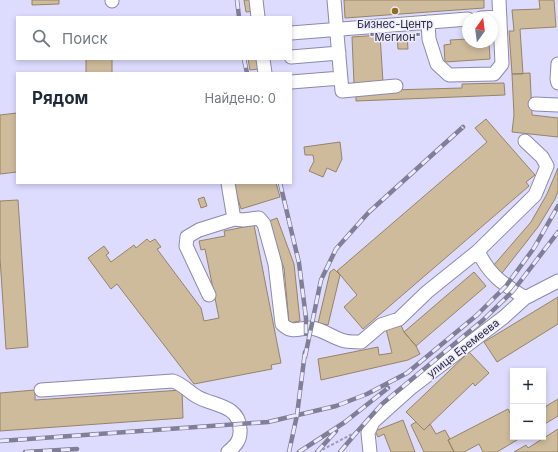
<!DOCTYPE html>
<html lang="ru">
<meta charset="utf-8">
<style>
:root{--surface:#fff;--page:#f2f2f3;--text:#1f2937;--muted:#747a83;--line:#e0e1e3}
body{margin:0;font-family:Inter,sans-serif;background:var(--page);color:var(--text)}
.controls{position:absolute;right:12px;bottom:12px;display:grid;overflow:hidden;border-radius:0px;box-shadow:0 2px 6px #0003}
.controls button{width:36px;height:36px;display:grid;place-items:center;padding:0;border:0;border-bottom:1px solid var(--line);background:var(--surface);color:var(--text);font:20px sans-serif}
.compass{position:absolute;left:462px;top:12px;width:36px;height:36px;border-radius:50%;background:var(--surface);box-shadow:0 2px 6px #0003;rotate:14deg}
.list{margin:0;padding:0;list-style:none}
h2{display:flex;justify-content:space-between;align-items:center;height:52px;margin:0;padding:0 16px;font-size:17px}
h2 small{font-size:13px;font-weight:400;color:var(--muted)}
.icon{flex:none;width:22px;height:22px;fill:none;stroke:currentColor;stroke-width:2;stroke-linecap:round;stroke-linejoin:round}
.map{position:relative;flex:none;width:558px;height:452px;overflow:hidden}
.search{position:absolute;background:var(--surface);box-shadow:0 2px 6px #0003;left:16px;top:16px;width:276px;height:44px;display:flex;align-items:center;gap:10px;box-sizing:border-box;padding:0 14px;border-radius:0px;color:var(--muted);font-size:15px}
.panel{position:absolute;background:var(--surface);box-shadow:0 2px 6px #0003;left:16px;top:72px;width:276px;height:112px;border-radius:0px}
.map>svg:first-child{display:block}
</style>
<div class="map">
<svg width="558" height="452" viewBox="0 0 558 452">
<rect width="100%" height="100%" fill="#dddbfe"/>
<path fill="#cebb9c" stroke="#968467" d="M 32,0 L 59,0 L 59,4 L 32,5 Z
M 244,0 L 254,0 L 255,11 L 246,12 Z
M 344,0 L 484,0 L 484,8 L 345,18 Z
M 539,0 L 554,0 L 556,27 L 520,29 L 523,74 L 512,74 L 509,31 L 514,31 L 512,10 L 540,9 Z
M 380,35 L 383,82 L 354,84 L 352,37 Z
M 407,35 L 408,49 L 398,49 L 397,36 Z
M 468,39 L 468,42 L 489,42 L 490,59 L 445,62 L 444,45 L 451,44 L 450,40 Z
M 86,59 L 112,59 L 112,73 L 86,73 Z
M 248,59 L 258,59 L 259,69 L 250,70 Z
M 530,73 L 532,115 L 558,118 L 558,137 L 512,132 L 514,115 L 512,74 Z
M 504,83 L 505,95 L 356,101 L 356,91 L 462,88 L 462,84 Z
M 17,113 L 17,172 L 0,174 L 0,115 Z
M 486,119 L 535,175 L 526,182 L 529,186 L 363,329 L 344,307 L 357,295 L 337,271 L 487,142 L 475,128 Z
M 340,142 L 342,159 L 336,172 L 327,168 L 323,177 L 309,171 L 314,161 L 313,155 L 305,155 L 304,147 Z
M 558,168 L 558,191 L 555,199 L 538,227 L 502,273 L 493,266 L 531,222 L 547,194 Z
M 233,183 L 276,183 L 280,197 L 241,209 Z
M 204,197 L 207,206 L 201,208 L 198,199 Z
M 18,200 L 28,347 L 6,349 L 0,258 L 0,201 Z
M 277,218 L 294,264 L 300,321 L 289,323 L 284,268 L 267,222 Z
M 254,225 L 281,363 L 271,365 L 272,369 L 194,384 L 117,284 L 111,289 L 88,258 L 104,246 L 109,253 L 106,255 L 111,262 L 134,245 L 136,248 L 147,239 L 150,242 L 155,239 L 161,247 L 157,249 L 201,308 L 204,321 L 219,318 L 205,249 L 201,250 L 199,241 L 225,236 L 224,231 Z
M 334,269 L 340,275 L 328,325 L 318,323 L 330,272 Z
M 474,272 L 486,286 L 416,346 L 404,332 Z
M 558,297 L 558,324 L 497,362 L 484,342 Z
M 400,323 L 404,332 L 416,346 L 420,354 L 408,360 L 321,380 L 318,359 L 378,347 L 379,355 L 392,353 L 386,329 Z
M 469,352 L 489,373 L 475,386 L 473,383 L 424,430 L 406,412 Z
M 35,390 L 35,400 L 182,390 L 183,418 L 0,431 L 0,393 Z
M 558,399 L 558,416 L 543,425 L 543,408 Z
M 508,409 L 513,418 L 513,437 L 522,437 L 497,452 L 483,452 L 479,444 L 464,452 L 454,452 L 448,440 Z
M 403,420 L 415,452 L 391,452 L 384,434 L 378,437 L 375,431 Z
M 416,422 L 424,430 L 430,424 L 436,434 L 445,430 L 450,439 L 448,440 L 454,452 L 424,452 L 411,425 Z
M 558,429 L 558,452 L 514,452 L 526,445 L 528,448 Z"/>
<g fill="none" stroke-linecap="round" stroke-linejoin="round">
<g stroke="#8c89a9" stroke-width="15">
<path id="minor" d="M 112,0 L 112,1
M 256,0 L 258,17
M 334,0 L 342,91 L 396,86
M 481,18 L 500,17
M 428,22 L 429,39 L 437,64 L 449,75 L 494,74 L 502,64 L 499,0
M 291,33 L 468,19
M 291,57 L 339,53
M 263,59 L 265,73
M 558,64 L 557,79 L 558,83
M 291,82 L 341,78
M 535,104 L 558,105
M 228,183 L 234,219 L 243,220 L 259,218 L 264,224 L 275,264 L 282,324 C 293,335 300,327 312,328 C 324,330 333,338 345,341 C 350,342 356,342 361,342 L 381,325 L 399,319 L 427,292 L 478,251 L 535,195 L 547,166 L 542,157 L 525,141
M 478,251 C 489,275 503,284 525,298
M 209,295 L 186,246 L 187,237 L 199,230 L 234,219
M 41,390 L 173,381 C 182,384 188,391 196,396 C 212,406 239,404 240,429 C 241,440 236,445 228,452
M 370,452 L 368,433 L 373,422 L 412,387 L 504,317 L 525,298 L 558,281"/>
</g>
<path stroke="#9c9ab5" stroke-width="2" stroke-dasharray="3 2" stroke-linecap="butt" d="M 318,452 L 356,432"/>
<use href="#minor" stroke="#fff" stroke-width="13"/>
<g stroke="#817f97" stroke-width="4.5">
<path id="rail" d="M 237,0 L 239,17
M 244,59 L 247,73
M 280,183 L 299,263 L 306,318 L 306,334
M 305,357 L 321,280 L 336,249 L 369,212 L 463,127
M 0,441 L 268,422 L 336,406 L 367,394 L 407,373 L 477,315 L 506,286 L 534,248 L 558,206
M 25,452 L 77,449
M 289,452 L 297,415 L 305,352
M 299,452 L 345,422 L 388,388
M 317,452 L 336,431
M 340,452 L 356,433 L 382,404 L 482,321 L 513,291 L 558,232"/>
</g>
<use href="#rail" stroke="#ebeaff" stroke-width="3" stroke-dasharray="9" stroke-linecap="butt"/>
</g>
<circle fill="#956d18" stroke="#ebeaff" stroke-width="1.5" cx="395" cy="11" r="4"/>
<g text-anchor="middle" stroke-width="3" stroke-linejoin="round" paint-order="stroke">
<g font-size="11" fill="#2d2b39" stroke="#ebeaff">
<text x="395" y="28">Бизнес-Центр<tspan x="395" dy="13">"Мегион"</tspan></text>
</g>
<g font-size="11" fill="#2d2b39" stroke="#ebeaff">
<text transform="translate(463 348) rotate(-38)" y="4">улица Еремеева</text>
</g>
</g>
</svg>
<div class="controls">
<button>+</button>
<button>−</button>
</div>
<svg class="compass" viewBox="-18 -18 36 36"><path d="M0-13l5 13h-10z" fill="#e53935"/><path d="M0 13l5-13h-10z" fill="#747a83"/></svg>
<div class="search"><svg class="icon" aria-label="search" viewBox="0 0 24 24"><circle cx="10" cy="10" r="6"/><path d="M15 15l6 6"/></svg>Поиск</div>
<section class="panel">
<h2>Рядом<small>Найдено: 0</small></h2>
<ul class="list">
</ul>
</section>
</div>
